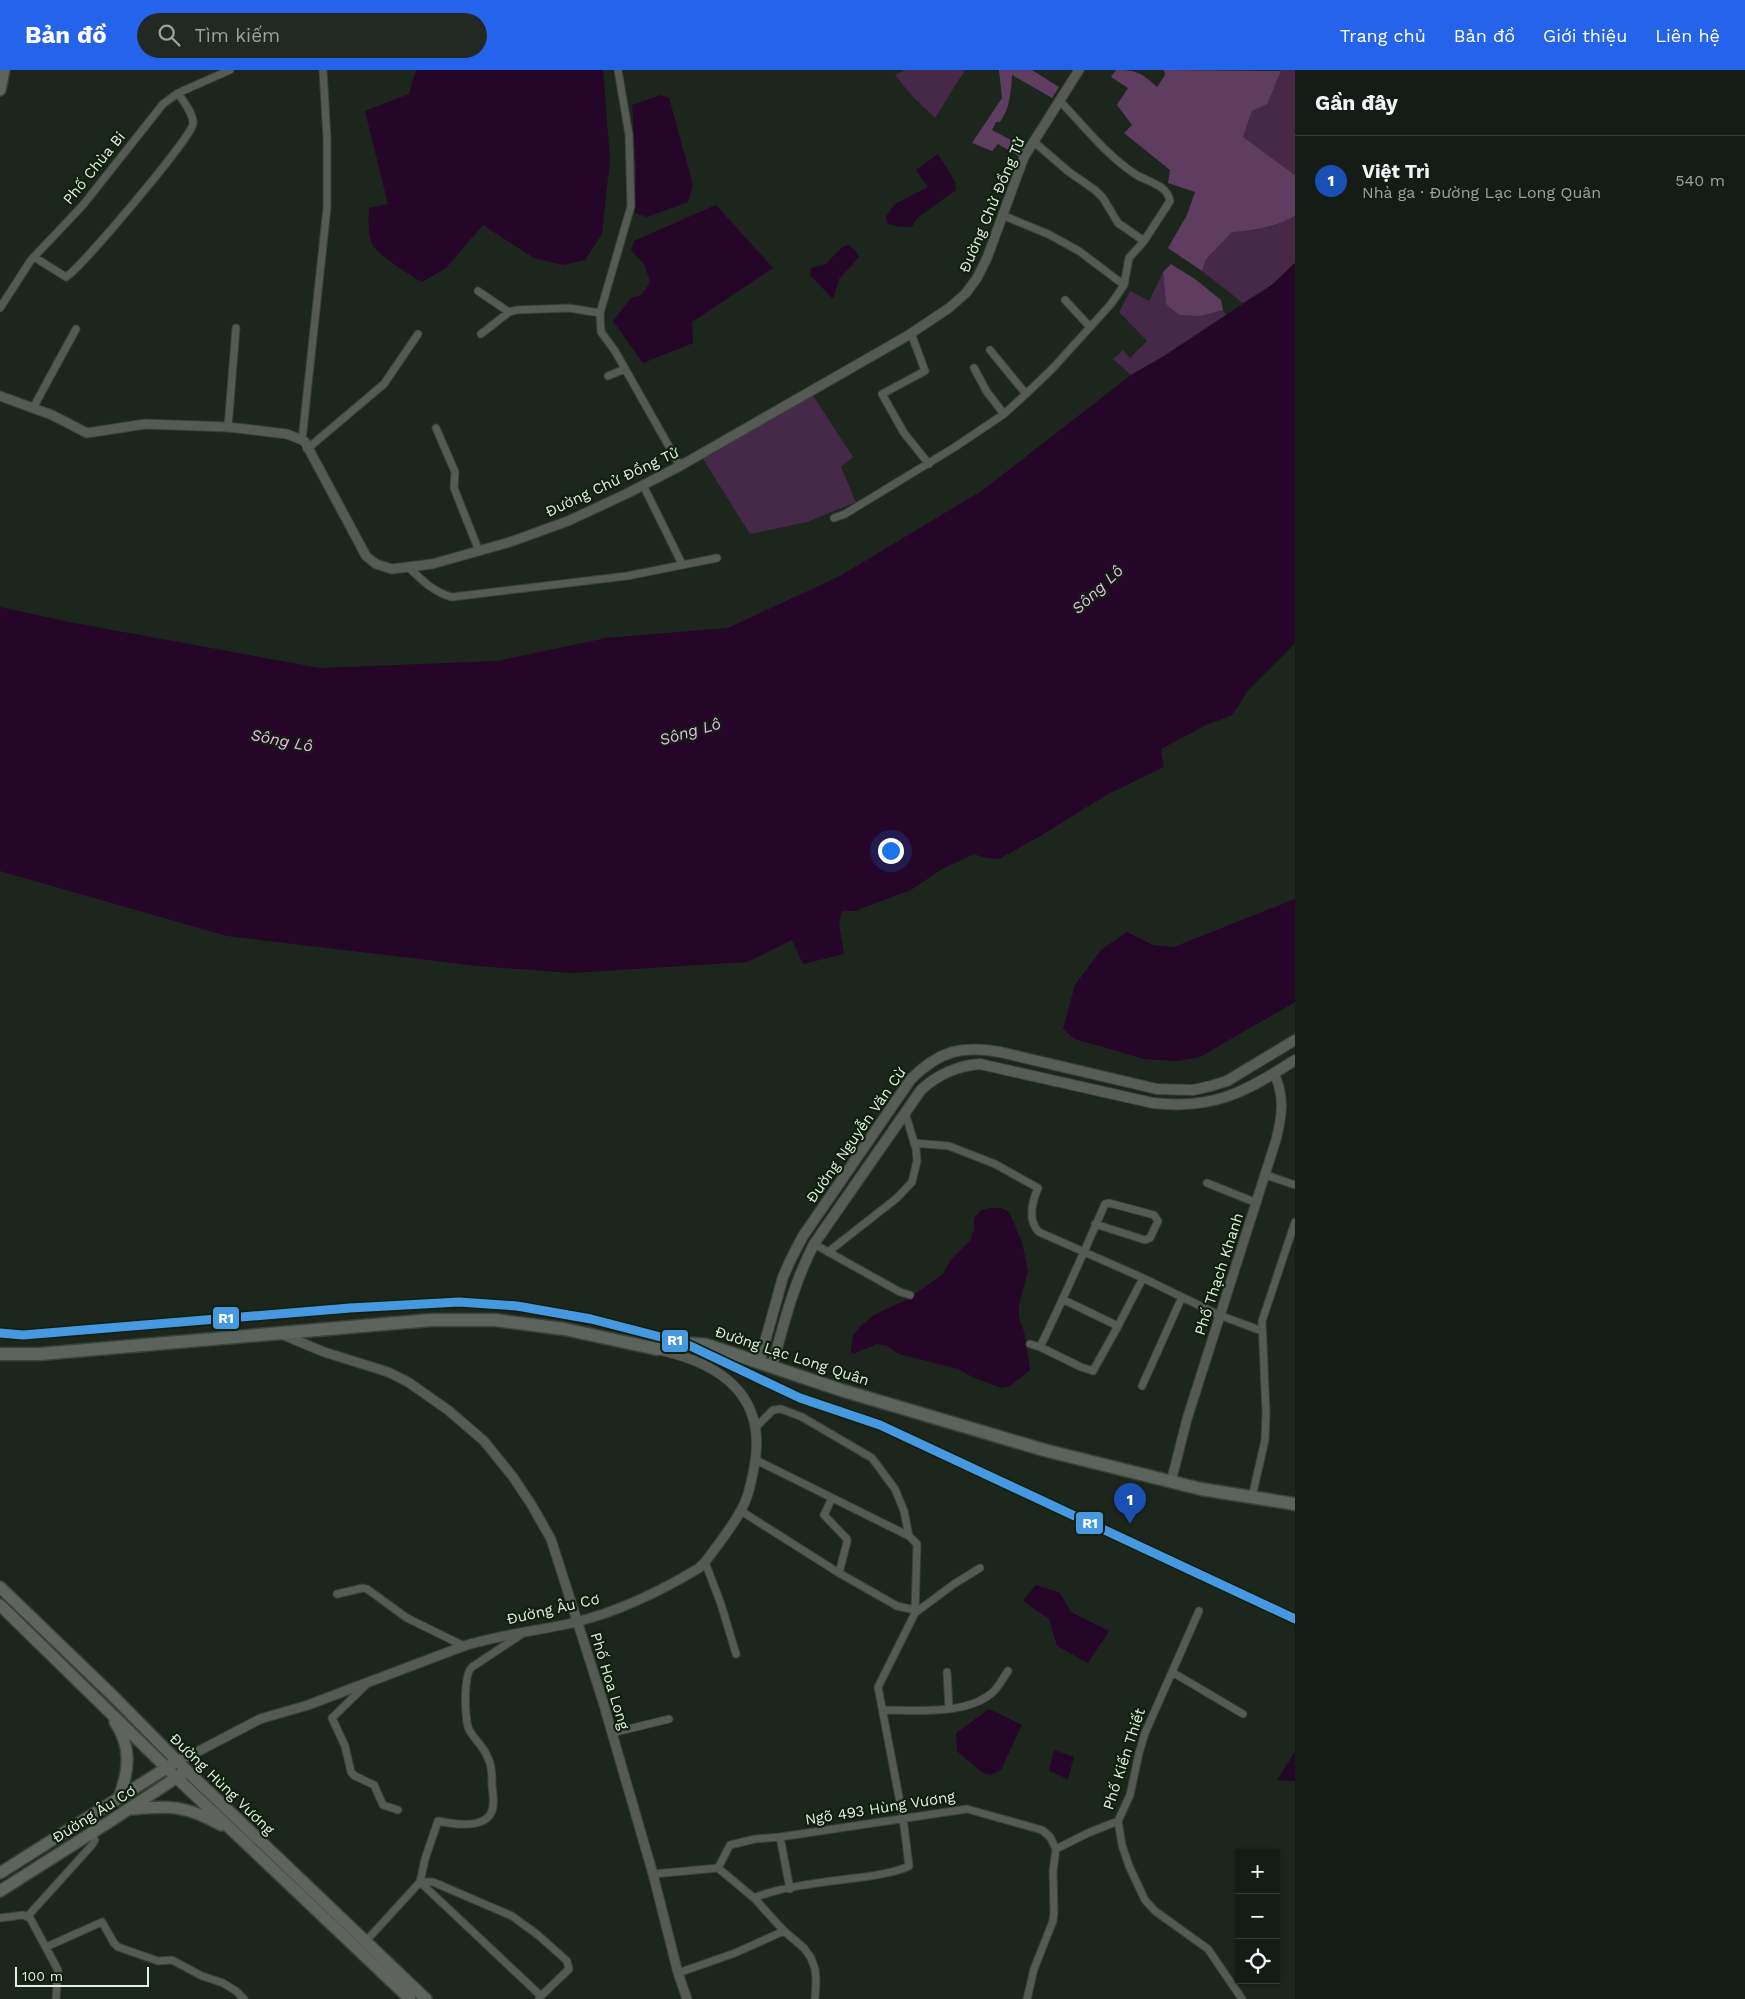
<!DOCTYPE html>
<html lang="vi">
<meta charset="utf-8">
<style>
:root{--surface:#151c15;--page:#222922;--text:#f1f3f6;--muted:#9da1a0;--line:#343a34;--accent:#2563eb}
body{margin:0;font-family:"Work Sans",sans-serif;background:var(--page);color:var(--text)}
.controls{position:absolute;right:15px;bottom:15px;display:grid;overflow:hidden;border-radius:0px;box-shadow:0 1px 4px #0004}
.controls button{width:45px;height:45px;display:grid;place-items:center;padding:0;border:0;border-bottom:1px solid var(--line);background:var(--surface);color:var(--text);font:25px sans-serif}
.scale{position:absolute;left:15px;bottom:12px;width:134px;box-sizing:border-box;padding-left:5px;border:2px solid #e3efe2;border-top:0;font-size:14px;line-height:18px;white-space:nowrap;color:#e3efe2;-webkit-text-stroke:4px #0f210e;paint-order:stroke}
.you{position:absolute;left:890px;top:780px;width:18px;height:18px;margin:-12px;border:4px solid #fff;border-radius:50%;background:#1a73e8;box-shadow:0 0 0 8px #1a73e833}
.badge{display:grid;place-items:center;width:32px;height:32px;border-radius:50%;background:var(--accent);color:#fff;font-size:16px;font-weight:700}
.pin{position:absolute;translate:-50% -41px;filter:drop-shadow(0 1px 2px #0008)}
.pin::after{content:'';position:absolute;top:26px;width:18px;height:15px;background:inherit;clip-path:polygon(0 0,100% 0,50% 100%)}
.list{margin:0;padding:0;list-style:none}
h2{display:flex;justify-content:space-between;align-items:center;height:65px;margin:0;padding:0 20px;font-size:21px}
h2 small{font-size:16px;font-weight:400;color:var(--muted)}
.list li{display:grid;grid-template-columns:32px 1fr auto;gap:15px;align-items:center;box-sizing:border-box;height:90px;padding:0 20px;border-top:1px solid var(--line)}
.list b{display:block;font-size:19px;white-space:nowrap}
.list p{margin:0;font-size:16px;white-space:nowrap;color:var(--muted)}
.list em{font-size:16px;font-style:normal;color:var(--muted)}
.icon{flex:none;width:28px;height:28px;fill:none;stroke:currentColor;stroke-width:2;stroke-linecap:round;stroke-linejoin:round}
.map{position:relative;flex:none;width:1295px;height:1929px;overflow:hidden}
header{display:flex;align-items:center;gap:30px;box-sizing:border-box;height:70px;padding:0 25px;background:var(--accent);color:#fff}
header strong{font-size:24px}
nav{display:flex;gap:28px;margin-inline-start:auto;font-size:18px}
.search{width:350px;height:45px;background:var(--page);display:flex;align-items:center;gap:12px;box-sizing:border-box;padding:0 18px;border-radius:28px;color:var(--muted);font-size:19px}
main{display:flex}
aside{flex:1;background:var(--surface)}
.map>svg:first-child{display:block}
</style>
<header>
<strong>Bản đồ</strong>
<div class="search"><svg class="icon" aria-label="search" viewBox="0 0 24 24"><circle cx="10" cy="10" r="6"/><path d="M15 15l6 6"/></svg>Tìm kiếm</div>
<nav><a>Trang chủ</a><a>Bản đồ</a><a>Giới thiệu</a><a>Liên hệ</a></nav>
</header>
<main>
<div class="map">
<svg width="1295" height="1929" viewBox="0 0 1295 1929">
<rect width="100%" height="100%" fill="#1c261c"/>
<path fill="#462848" d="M 905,0 L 965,0 L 935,48 L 912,26 L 895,5 Z
M 1279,0 L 1295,0 L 1295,105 L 1243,67 L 1252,40 L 1281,1 Z
M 1295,146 L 1295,193 L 1273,214 L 1243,233 L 1202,201 L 1205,189 L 1232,161 C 1255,162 1275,157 1295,146 Z
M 1163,202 L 1166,234 L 1201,246 L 1223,240 L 1226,245 L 1164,286 L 1131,305 L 1113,289 L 1123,280 L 1130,288 L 1147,271 L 1119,242 L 1130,221 L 1149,231 Z
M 812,324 L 853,387 L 841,397 L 856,432 L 807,452 L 750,464 L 703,389 Z"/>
<path fill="#5f3d61" d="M 999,0 L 1032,0 L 1059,17 L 1052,28 L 1012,5 C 1011,22 1010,38 1000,52 L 996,52 L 992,60 L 1024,77 L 1020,87 L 998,74 L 992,81 L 972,73 L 1002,28 Z
M 1116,0 C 1137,0 1142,3 1157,17 L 1165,5 L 1164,0 L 1281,1 L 1267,34 L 1252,41 L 1243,67 L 1295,105 L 1295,146 C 1275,157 1255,161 1232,162 L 1206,189 L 1202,201 L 1168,178 L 1187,145 L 1195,122 L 1168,113 L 1170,100 L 1124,63 L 1132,55 L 1117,35 L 1128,18 L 1111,7 Z
M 1171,194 L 1195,209 L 1221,230 L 1223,240 L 1201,246 L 1179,245 L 1166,234 L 1163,202 Z"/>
<path fill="#250528" d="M 417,0 L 603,0 L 610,89 L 602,164 L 585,190 L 563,195 L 534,188 L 483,155 L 446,198 L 422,212 C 411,206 377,184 372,174 C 368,163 368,149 369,138 L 388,134 L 365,41 L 409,24 L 414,6 Z
M 661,25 L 669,28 L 693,115 L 688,132 L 647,147 L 635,143 L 636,99 L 632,35 Z
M 938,84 L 955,112 L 956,120 L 917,148 L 912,157 L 900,157 L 888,154 L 886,146 L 895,134 L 928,117 L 916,100 Z
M 716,135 L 773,198 L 692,252 L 693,273 L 643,293 L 613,251 L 631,228 L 642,225 L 650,211 L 644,194 L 631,180 L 634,171 Z
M 848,175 L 855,180 L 859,187 L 839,209 L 833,229 L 810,205 L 811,198 L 826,194 L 842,177 Z
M 1295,193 L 1295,573 L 1247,622 L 1232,645 L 1204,656 L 1161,679 L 1164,697 L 1108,724 L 1042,765 L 999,789 L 982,787 L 974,784 L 942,799 L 911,820 L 854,841 L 842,841 L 839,854 L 844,884 L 803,894 L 792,870 L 747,892 L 572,903 L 478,896 L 227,866 L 0,801 L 0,537 L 69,552 L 320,598 L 497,591 L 606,568 L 728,558 L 840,506 L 983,420 L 1131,305 L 1164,286 L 1273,214 Z
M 1295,829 L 1295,932 L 1200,987 L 1177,991 L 1144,989 L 1075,969 L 1063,959 L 1075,915 L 1101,880 L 1127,862 L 1153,875 L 1174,877 Z
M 990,1138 L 1001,1138 L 1009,1142 L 1022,1172 L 1028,1201 L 1019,1235 L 1019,1244 L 1020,1252 L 1024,1261 L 1030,1300 L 1010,1316 L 1002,1318 L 974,1308 L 958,1299 L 899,1284 L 887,1276 L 877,1274 L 853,1284 L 851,1282 L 853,1265 L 862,1255 L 874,1245 L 908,1229 L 943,1204 L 951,1190 L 970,1171 L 974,1159 L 974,1148 L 981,1140 Z
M 1036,1515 L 1060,1523 L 1071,1542 L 1109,1561 L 1088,1593 L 1057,1576 L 1049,1549 L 1023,1531 Z
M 989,1639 L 1022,1655 L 1001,1700 L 990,1705 L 983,1703 L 957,1681 L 956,1663 Z
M 1054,1680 L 1074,1687 L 1068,1709 L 1049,1701 Z
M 1295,1682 L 1295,1711 L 1277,1710 Z"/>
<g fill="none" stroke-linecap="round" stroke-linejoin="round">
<g stroke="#394139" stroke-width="9">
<path id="minor" d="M 618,0 L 629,65 L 631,136 L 600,243 L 601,262 L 615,281 L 680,396
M 1033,71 L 1069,102 L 1095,120 L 1103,128 L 1118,153 L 1144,171
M 1002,145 L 1048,164 L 1079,181 L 1124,215
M 34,187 L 66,207 C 80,199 191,68 193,54 C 194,44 183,31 178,23
M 478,221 L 509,242
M 1065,230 L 1090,257
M 0,238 L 31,190 L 83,135 L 163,34 L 178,23 L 230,0
M 911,263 L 925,301 L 882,324 L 904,363 L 929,394
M 481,264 L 509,242 L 517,240 L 569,238 L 600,243
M 990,280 L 1026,324
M 974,298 L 987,322 L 1004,344
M 608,306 L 625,299
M 33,338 L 76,259
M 228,357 L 236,258
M 436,358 L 455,402 L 454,418 L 479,481
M 302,370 L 327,138 L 327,68 L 323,0
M 307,379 L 384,314 L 418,264
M 643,415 L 682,494
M 834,448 L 845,444 L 955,377 L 1004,344 L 1026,324 L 1053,298 L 1111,234 L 1124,215 L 1129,188 L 1144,171 L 1170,131 C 1167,114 1147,112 1135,104 C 1106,85 1083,55 1059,30
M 408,497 C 421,509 434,523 452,527 L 627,506 L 717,488
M 914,1073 L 949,1076 L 995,1094 L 1038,1118 C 1032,1132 1027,1150 1039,1162 L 1143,1208 L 1219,1245 L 1262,1261
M 1266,1105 L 1295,1115
M 1207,1113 L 1257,1133
M 1095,1154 L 1145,1170 L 1150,1168 L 1158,1151 L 1154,1145 L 1109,1133 L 1105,1134 C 1084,1182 1063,1230 1040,1277 L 1081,1297 L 1093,1301 L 1118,1256
M 814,1174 L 900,1222 L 910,1225
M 828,1182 L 897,1128 L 912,1112 L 917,1091 L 916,1079 L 905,1042
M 1064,1230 L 1118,1256 L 1143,1208
M 1030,1274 L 1040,1277
M 1142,1316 L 1182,1227
M 756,1357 L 773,1340 L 781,1339 L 802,1347 L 872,1388 L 895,1419 L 904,1441 L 909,1466
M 1252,1427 L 1265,1370 L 1266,1343 L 1262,1251 L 1295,1152
M 832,1428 L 824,1445 L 847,1469 L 847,1472 L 839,1503
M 741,1441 L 839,1503 L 897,1536 L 915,1540
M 705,1492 L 721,1534 L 736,1584
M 337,1524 L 363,1518 L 367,1519 L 407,1548 L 464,1576
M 1199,1541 L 1145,1663 L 1139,1683 L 1130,1725 L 1118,1751 L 1122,1775 L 1129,1796 L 1145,1830 L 1155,1841 L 1208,1879 L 1242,1929
M 915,1543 L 954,1514 L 980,1498
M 522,1564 L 472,1597 C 463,1605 465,1645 468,1657 C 472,1668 483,1675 487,1686 C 492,1695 492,1705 492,1716 C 493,1724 495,1735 491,1743 C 483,1759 452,1754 438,1751 L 425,1789 L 420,1812 L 541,1926 L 539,1929
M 947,1602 L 949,1639
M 1172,1602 L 1243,1644
M 366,1615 L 332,1648 L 345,1676 L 351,1702 L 355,1706 L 374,1715 L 383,1735 L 398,1740
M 883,1640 C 916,1640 970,1646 995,1620 C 1000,1614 1004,1607 1008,1601
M 612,1663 L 669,1649
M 780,1767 L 790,1819
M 1056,1779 L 1088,1763 L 1118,1751
M 718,1798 L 730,1775 L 755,1769 L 780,1767 L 967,1739 L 1042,1760 L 1050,1767 L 1056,1779 L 1053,1801 L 1054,1842 L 1053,1851 L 1034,1899 L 1027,1929
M 653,1804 L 718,1798 L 754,1828 L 784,1861 L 804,1878 L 811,1888 L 815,1899 L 816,1910 L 815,1929
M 754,1828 C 783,1816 825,1812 856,1808 C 871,1806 896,1803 909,1796 L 903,1748 L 878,1617 L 915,1543 L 917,1474 L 909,1466 L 756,1390
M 27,1847 L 92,1775 L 95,1770 L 90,1764
M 0,1848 L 23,1845 L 30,1848 L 58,1900 L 56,1929
M 366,1871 L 420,1812 L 433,1812 L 512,1846 L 538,1865 L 567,1891 L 569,1899 L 541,1926
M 46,1877 L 102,1852 L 114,1873 L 118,1877 L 158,1891 L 172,1890 L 202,1906 L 223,1913 L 236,1921 L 244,1929
M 678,1903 L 735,1883 L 784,1861"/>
</g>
<g stroke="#394139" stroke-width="11">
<path id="tertiary" d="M 0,326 L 52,345 L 87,363 L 145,354 L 228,357 L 287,364 L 302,370 L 305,372 L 366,486 L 376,494 L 392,499 L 432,494 L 510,472 L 568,451 L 626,424 L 680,396 L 907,266 L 949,238 L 966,223 L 977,208 L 987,188 L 1024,87 L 1079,0
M 281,1264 L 324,1282 L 388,1302 L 408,1312 L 448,1340 L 484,1371 L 513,1407 L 531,1434 L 551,1469 L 603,1632 L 653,1804 L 678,1903 L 687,1929
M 1171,1412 L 1187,1349 L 1276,1070 C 1282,1046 1285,1027 1274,1003
M 176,1691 L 195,1683 L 260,1649 L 308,1635 L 464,1576 C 501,1564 539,1561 576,1552 C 620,1541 661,1521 699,1498 L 705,1492 C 717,1476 730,1460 740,1442 C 748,1429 751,1413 754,1398 C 768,1327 723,1294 659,1280"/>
</g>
<g stroke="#394139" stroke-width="12">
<path id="secondary" d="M 759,1293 L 783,1207 L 791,1189 L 803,1166 L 911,1009 C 939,981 962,975 1000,982 L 1157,1019 L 1193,1020 L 1211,1016 L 1227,1011 L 1295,970
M 772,1297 C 784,1253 793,1215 814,1174 L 921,1020 C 938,1004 956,996 980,994 L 1153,1033 C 1213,1040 1246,1022 1295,990"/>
</g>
<g stroke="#394139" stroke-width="14">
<path id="primary" d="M 0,20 L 4,0
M 0,1517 L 110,1623 L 186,1700 L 426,1929
M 0,1535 L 177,1708 L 410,1929
M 115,1652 C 132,1677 129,1700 119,1728
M 133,1739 C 170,1735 187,1736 221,1755
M 0,1803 L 171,1695
M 0,1821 L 109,1752 L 182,1704"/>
</g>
<g stroke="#394139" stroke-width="15">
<path id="trunk" d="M 0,1284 L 40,1284 L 431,1250 L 495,1250 L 564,1259 L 657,1279 L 684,1273 L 707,1275 L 841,1320 L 1044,1380 L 1201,1419 L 1295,1434"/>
</g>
<use href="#minor" stroke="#555a54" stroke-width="7"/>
<use href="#tertiary" stroke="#555a54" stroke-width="9"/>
<use href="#secondary" stroke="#585c57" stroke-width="10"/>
<use href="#primary" stroke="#5e635e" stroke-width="11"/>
<use href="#trunk" stroke="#5c625c" stroke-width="12"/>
<g stroke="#0f210e" stroke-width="12">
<path id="rail-1" d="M 0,1263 L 23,1265 L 350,1238 L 459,1232 L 517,1236 L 591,1249 L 684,1273 L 800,1328 L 880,1355 L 1295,1549"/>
</g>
<use href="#rail-1" stroke="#4699e1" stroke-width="9"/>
</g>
<g text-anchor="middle" stroke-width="4.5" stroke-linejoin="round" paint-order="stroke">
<g font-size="15" fill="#e3efe2" stroke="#0f210e">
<text transform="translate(94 98) rotate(-51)" y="5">Phố Chùa Bi</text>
<text transform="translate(992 135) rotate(-67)" y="5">Đường Chử Đồng Tử</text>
<text transform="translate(612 412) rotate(-25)" y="5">Đường Chử Đồng Tử</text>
<text transform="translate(856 1065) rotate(-55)" y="5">Đường Nguyễn Văn Cừ</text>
<text transform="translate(1219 1204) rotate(-72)" y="5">Phố Thạch Khanh</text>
<text transform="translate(792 1286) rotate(18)" y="5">Đường Lạc Long Quân</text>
<text transform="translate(553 1539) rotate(-13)" y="5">Đường Âu Cơ</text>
<text transform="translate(610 1611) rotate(73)" y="5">Phố Hoa Long</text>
<text transform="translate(1124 1689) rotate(-72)" y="5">Phố Kiến Thiết</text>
<text transform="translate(222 1714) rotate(44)" y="5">Đường Hùng Vương</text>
<text transform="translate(880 1738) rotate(-9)" y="5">Ngõ 493 Hùng Vương</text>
<text transform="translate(94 1744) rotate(-32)" y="5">Đường Âu Cơ</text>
</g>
<g font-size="16" font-style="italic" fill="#f3b2f5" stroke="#0f210e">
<text transform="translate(1097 519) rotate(-43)" y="6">Sông Lô</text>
<text transform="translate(690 661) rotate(-16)" y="6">Sông Lô</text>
<text transform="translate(282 670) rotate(11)" y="6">Sông Lô</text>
</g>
</g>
<g stroke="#0f210e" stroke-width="2">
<rect x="212" y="1236" width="28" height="24" rx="5" fill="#4699e1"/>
<rect x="661" y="1259" width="28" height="24" rx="5" fill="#4699e1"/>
<rect x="1075" y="1441" width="29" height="24" rx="5" fill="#4699e1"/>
</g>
<g font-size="14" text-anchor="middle" font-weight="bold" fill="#fff">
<text x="226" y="1253">R1</text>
<text x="675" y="1275">R1</text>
<text x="1090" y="1458">R1</text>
</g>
</svg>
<div class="controls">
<button>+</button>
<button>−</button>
<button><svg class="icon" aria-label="locate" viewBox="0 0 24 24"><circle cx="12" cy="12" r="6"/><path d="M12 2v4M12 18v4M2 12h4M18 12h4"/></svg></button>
</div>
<div class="scale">100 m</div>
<div class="you"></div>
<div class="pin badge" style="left:1130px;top:1454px;background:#1a4fb4">1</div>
</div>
<aside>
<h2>Gần đây<small></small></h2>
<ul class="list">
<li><span class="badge" style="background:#1a4fb4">1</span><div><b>Việt Trì</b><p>Nhà ga · Đường Lạc Long Quân</p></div><em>540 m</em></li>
</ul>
</aside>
</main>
